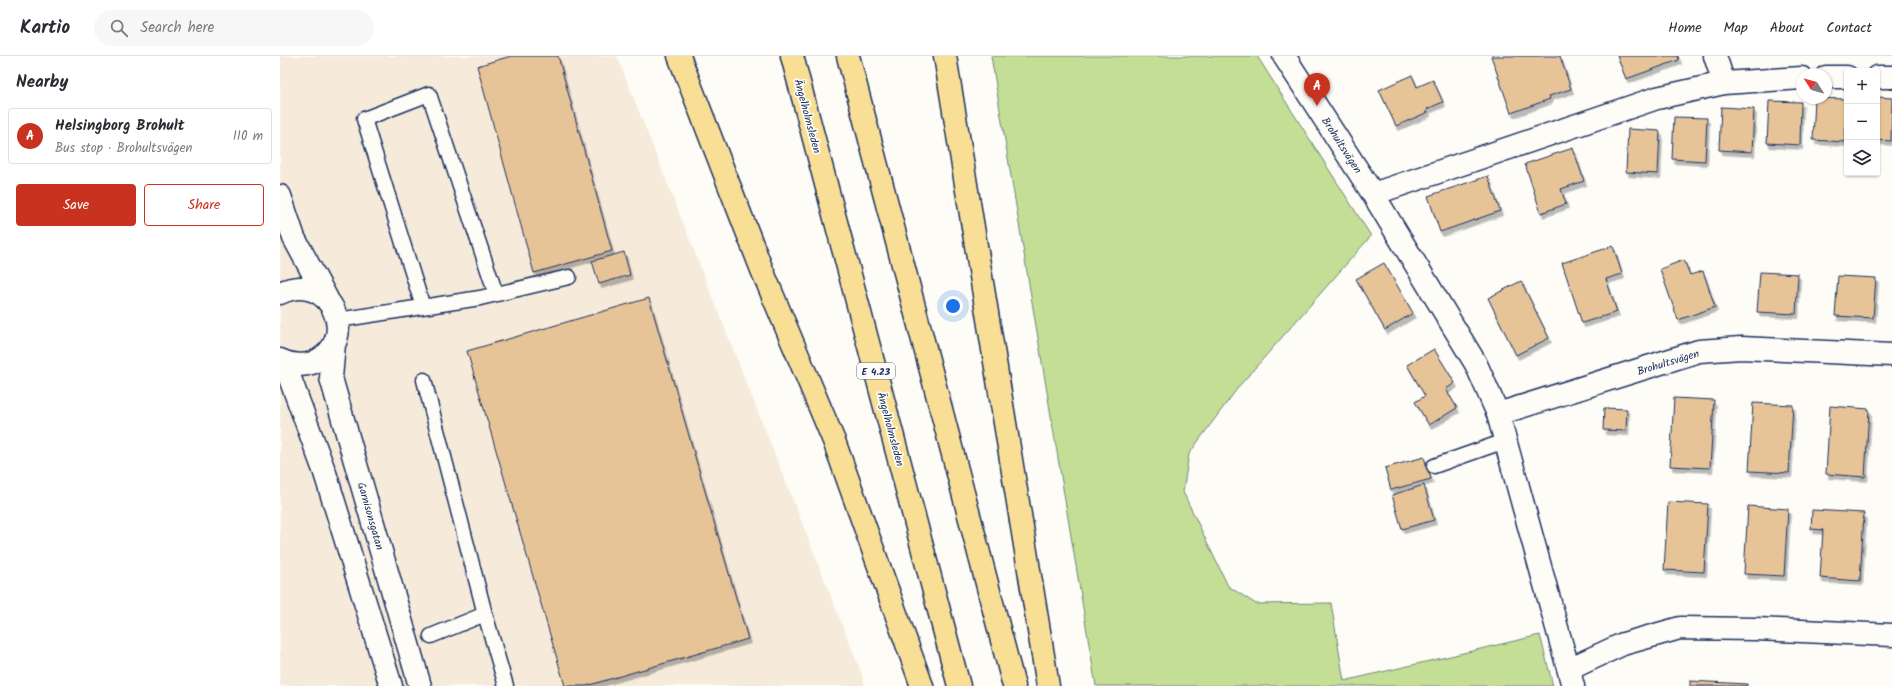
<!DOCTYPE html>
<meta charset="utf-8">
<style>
:root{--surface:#fff;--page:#f7f7f7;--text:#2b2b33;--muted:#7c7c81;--line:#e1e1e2;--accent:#c8321e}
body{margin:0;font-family:Kalam,sans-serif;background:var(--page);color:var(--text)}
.controls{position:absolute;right:12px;top:12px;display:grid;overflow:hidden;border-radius:4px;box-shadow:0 1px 3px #0004}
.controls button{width:36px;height:36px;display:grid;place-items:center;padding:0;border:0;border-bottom:1px solid var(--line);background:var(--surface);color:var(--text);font:20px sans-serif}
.compass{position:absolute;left:1516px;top:12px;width:36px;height:36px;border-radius:50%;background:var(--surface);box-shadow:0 1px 3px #0004;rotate:306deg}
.you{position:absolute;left:673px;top:250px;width:14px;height:14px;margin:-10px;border:3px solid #fff;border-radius:50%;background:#1a73e8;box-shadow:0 0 0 6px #1a73e833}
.badge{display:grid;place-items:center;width:26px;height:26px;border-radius:50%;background:var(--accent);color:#fff;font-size:13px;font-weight:700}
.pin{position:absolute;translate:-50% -33px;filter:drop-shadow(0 1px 2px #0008)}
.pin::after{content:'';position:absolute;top:21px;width:14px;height:12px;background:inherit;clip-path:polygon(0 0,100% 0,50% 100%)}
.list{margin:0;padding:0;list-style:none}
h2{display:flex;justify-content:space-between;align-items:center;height:52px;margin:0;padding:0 16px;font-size:17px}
h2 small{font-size:13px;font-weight:400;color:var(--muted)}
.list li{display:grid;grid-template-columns:26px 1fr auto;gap:12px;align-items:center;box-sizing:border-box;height:56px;margin:0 8px 8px;padding:0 8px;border:1px solid var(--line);border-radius:4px}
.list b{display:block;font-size:15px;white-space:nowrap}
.list p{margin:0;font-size:13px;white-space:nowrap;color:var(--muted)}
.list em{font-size:13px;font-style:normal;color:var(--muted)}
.actions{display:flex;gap:8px;padding:12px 16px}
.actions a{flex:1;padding:9px 0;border:1px solid var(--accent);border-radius:4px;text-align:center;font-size:14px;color:var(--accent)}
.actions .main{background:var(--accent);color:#fff}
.icon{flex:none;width:22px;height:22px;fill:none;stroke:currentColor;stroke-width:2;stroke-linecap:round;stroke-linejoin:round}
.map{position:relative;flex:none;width:1612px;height:630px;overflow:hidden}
header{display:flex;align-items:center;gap:24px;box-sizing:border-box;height:56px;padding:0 20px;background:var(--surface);border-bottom:1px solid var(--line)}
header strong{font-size:19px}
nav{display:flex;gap:22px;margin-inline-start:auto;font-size:14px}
.search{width:280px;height:36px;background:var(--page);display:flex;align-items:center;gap:10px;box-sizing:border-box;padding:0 14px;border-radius:22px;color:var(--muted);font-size:15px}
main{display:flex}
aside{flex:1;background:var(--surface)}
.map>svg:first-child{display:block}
</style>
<header>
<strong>Kartio</strong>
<div class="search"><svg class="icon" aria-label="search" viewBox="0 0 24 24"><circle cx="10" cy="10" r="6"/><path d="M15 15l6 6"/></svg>Search here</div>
<nav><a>Home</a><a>Map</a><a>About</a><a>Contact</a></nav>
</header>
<main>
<aside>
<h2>Nearby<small></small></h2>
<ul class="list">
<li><span class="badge">A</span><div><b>Helsingborg Brohult</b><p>Bus stop · Brohultsvägen</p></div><em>110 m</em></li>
</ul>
<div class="actions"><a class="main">Save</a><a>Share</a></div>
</aside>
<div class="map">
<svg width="1612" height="630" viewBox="0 0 1612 630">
<defs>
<filter id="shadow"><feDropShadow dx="2.5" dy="4.5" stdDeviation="0" flood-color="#0004"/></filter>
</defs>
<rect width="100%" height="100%" fill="#fdfcf7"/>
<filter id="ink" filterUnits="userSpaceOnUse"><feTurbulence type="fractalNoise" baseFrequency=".025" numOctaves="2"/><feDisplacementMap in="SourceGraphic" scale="8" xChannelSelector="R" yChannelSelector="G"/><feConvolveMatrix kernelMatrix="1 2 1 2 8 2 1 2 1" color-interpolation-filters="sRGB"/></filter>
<g filter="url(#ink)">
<path fill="#f6ebda" d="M 0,0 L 337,0 L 581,616 L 585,630 L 0,630 Z"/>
<path fill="#c5de95" stroke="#70867a" d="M 711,0 L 977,0 L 1091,180 L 960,329 L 925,376 L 909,398 L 903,436 L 948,530 L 976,548 L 1051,547 L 1064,625 L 1260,579 L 1273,630 L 816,630 Z"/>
<path fill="#e6c498" stroke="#1b2f5e" filter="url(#shadow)" d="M 231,0 L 278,0 L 332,195 L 254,217 L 197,10 Z
M 1211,0 L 1280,0 L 1291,33 L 1269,40 L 1270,43 L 1231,57 Z
M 1337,0 L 1398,0 L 1399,4 L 1346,23 Z
M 1132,19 L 1137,31 L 1153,24 L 1163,46 L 1147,53 L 1148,56 L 1116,70 L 1099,34 Z
M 1597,41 L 1612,42 L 1611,85 L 1597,84 Z
M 1535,42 L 1567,43 L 1565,86 L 1533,84 Z
M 1489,45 L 1521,46 L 1520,89 L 1487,87 Z
M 1441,51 L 1474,53 L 1472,96 L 1439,94 Z
M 1394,61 L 1427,62 L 1425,105 L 1392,103 Z
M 1348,73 L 1380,75 L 1378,118 L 1346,116 Z
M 1293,92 L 1304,125 L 1281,133 L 1286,148 L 1261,157 L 1245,108 Z
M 1208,120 L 1220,155 L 1160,176 L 1148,140 Z
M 1333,190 L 1342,218 L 1326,223 L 1337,256 L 1302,267 L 1282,207 Z
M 344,196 L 350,219 L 319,228 L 312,205 Z
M 1404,204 L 1410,219 L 1423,215 L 1435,251 L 1398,264 L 1380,213 Z
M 1104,207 L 1133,257 L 1105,274 L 1076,223 Z
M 1480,216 L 1518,218 L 1516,258 L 1477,256 Z
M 1558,220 L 1596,222 L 1593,262 L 1555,260 Z
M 1241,225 L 1269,282 L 1236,299 L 1208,242 Z
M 369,242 L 468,583 L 306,630 L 285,630 L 187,295 Z
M 1154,293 L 1175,327 L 1166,333 L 1177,352 L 1149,369 L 1135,346 L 1145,340 L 1127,309 Z
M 1394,342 L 1434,344 L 1430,412 L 1390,410 Z
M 1473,347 L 1513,349 L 1509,417 L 1469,415 Z
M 1550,350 L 1589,353 L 1585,421 L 1546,418 Z
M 1324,352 L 1347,353 L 1346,375 L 1323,374 Z
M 1144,401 L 1151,423 L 1111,434 L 1105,412 Z
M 1144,429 L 1154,464 L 1122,473 L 1112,439 Z
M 1388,446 L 1428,448 L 1424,516 L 1384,514 Z
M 1468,450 L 1508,453 L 1504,520 L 1464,518 Z
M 1532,454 L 1584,457 L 1580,525 L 1540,522 L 1543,474 L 1531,473 Z
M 1410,625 L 1467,628 L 1467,630 L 1410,630 Z"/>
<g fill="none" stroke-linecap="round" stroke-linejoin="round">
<g stroke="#1b2f5e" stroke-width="17">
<path id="service" d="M 143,251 L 84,63 L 149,38 L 216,238
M 58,264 L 200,242 L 289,221
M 144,324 L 205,558 L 151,580
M 1154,410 L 1225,385
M 205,558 L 226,630"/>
</g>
<g stroke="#1b2f5e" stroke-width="25">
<path id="minor" d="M 1004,0 L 1093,138 L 1196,308 L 1218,358 L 1293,630
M 1435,0 L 1444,27
M 1546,21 L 1567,21
M 1597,21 L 1612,21
M 1093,138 L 1377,42 L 1444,27 L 1522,22
M 1218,358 L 1419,295 L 1461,292 L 1612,299
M 1289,613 L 1343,588 L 1400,572 L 1475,573 L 1612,579"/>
</g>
<g stroke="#1b2f5e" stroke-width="25">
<path id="tertiary" d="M 0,140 L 14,182 L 47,243
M 0,237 C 51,212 83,288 32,307 C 22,310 10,309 0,304
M 54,288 L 51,322 L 140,630
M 4,306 L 45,417 L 111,630"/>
</g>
<g stroke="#1b2f5e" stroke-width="25">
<path id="motorway" d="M 399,0 L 482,214 L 554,385 L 642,630
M 512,0 L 679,630
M 568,0 L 734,630
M 665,0 L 768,630"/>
</g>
<use href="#service" stroke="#fdfcf7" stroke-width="14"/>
<use href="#minor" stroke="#fdfcf7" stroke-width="22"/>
<use href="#tertiary" stroke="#fdfcf7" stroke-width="22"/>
<use href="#motorway" stroke="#f9df96" stroke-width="22"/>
</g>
</g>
<g text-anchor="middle" stroke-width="3.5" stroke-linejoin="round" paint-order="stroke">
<rect fill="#fdfcf7" stroke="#5f6c8c" stroke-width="1" x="577" y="307" width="38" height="16" rx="3"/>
<g font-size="10" font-weight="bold" fill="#1b2f5e">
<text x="596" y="319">E 4.23</text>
</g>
<g font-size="11" fill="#1b2f5e" stroke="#fdfcf7">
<text transform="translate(528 60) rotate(75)" y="4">Ängelholmsleden</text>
<text transform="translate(1062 89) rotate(57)" y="4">Brohultsvägen</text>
<text transform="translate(1388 306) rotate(-17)" y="4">Brohultsvägen</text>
<text transform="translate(611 373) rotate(75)" y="4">Ängelholmsleden</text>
<text transform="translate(91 460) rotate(74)" y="4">Garnisonsgatan</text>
</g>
</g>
</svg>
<div class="controls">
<button>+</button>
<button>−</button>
<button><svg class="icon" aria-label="layers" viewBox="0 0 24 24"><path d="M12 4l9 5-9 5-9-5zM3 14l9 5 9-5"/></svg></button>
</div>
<svg class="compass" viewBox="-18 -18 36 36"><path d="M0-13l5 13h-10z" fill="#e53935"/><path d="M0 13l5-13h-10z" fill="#7c7c81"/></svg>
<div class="you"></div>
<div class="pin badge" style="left:1037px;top:50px">A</div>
</div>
</main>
